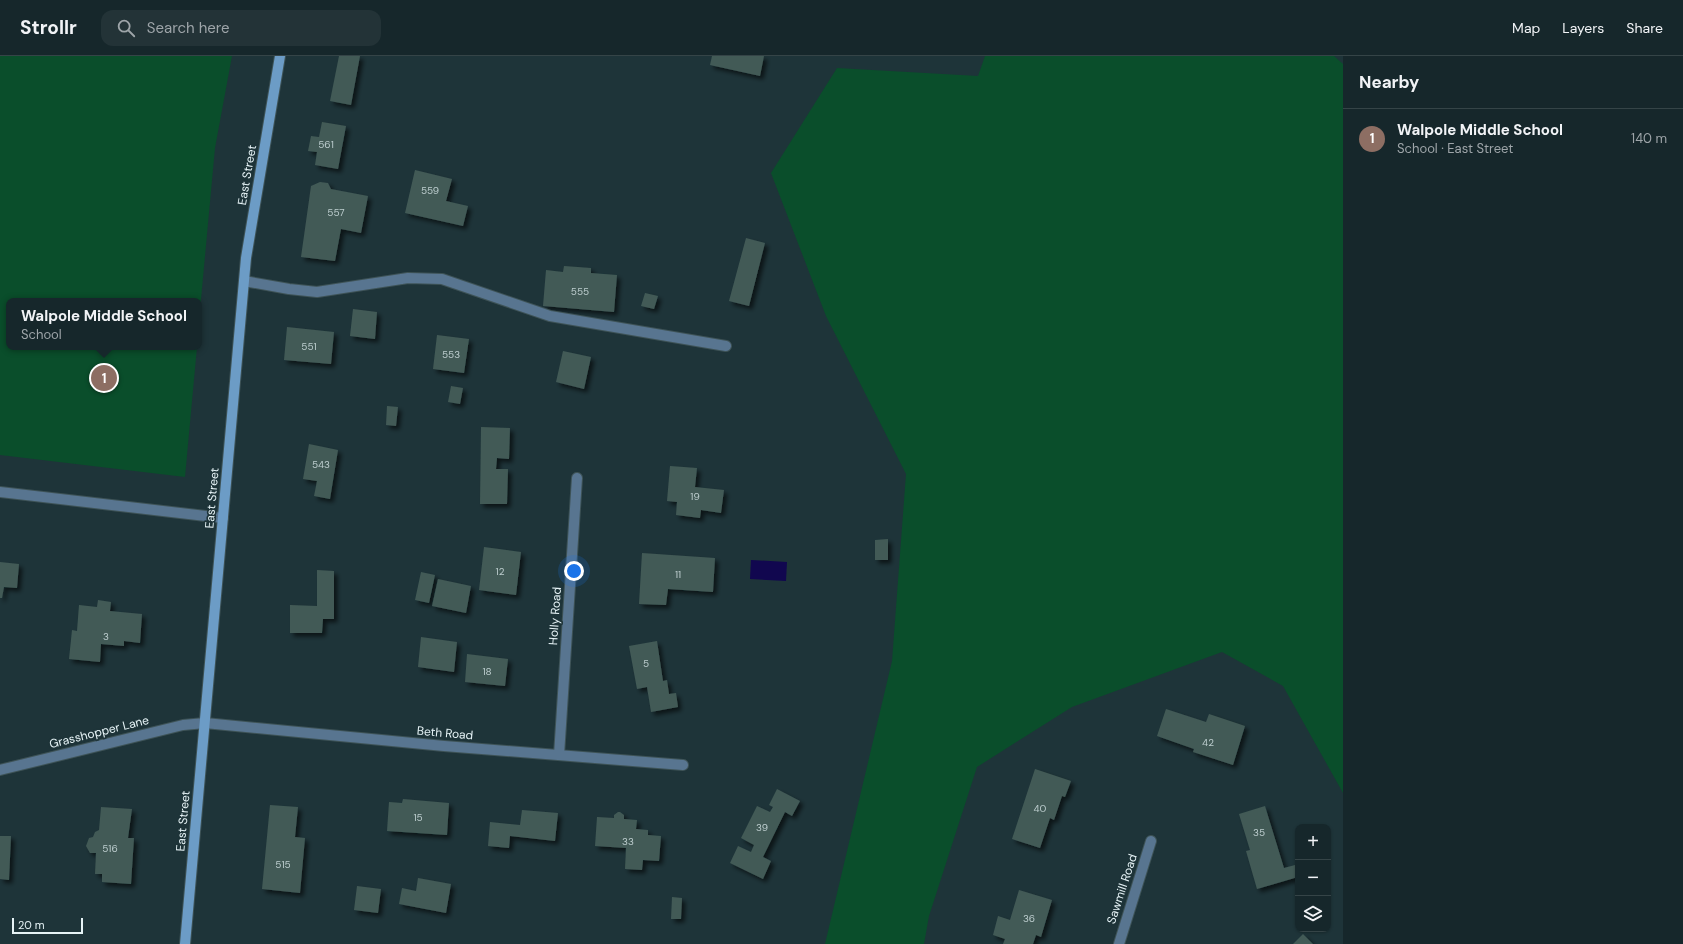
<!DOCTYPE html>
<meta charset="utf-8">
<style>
:root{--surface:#16272b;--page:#233337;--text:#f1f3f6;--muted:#9ea5a9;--line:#354447;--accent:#f6a248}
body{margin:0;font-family:"DM Sans",sans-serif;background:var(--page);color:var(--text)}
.controls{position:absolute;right:12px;bottom:12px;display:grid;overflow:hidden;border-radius:8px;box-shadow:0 1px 3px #0004}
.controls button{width:36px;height:36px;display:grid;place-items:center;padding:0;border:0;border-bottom:1px solid var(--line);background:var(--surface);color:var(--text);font:20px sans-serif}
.scale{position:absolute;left:12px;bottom:10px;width:71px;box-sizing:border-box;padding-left:4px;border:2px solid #e6f3f6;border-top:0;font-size:11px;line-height:14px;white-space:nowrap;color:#e6f3f6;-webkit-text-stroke:3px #1e3439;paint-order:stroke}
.you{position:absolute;left:574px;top:515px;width:14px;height:14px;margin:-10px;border:3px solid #fff;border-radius:50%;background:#1a73e8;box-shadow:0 0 0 6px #1a73e833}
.badge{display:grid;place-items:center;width:26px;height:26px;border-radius:50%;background:var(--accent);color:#fff;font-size:13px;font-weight:700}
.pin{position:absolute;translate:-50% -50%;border:2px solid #fff;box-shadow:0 1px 4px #0006}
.popup{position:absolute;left:6px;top:242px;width:196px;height:52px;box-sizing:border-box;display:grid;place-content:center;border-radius:8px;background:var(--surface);filter:drop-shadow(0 1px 3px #0005);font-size:13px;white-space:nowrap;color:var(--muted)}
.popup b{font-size:15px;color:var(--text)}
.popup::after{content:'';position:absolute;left:50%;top:100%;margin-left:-8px;border:8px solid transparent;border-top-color:var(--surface)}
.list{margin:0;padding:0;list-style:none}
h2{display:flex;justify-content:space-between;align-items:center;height:52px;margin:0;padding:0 16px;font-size:17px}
h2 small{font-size:13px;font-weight:400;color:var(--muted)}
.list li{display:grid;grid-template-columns:26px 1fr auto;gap:12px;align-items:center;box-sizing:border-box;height:60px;padding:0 16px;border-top:1px solid var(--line)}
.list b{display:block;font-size:15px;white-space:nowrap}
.list p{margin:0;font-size:13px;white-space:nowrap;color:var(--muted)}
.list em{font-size:13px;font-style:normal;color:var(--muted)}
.icon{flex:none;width:22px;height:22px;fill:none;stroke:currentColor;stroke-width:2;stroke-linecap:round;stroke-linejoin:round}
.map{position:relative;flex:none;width:1343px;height:888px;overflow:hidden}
header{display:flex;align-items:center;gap:24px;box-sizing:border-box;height:56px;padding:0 20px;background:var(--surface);border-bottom:1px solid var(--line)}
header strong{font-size:19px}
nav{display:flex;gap:22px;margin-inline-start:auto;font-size:14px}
.search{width:280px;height:36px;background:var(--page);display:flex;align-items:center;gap:10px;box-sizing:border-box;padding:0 14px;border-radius:12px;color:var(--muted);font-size:15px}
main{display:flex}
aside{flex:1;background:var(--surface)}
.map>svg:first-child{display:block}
</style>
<header>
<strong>Strollr</strong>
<div class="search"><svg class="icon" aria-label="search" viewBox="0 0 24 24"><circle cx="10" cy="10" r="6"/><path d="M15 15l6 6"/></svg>Search here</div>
<nav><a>Map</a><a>Layers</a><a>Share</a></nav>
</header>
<main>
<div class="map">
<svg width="1343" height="888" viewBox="0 0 1343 888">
<defs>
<filter id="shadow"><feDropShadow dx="3.5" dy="3.5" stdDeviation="2" flood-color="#0009"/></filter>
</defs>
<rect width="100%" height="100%" fill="#1e3439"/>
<path fill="#0a4e2b" d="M 0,0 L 232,0 L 215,92 L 199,265 L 199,245 L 9,245 L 9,291 L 197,291 L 185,421 L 0,399 Z
M 985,0 L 1334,0 L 1343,8 L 1343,737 L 1283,630 L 1222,596 L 1072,651 L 977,711 L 929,860 L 924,888 L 825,888 L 892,605 L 906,418 L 826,260 L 771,117 L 837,12 L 978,20 Z"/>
<path fill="#11074f" d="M 751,504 L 787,506 L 786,525 L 750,523 Z"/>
<path fill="#425a56" filter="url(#shadow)" d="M 339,0 L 360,0 L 351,49 L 330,45 Z
M 712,0 L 764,0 L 760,20 L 710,9 Z
M 322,66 L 346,70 L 338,113 L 315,109 L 317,96 L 308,95 L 311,80 L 319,81 Z
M 415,114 L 452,123 L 446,145 L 468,150 L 463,170 L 405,157 Z
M 320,126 L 328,127 L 331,133 L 368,140 L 361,177 L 341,173 L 335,205 L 301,201 L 311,130 Z
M 746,182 L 765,187 L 749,250 L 729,245 Z
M 564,210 L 591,212 L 591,217 L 617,219 L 614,256 L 543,250 L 546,214 L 563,216 Z
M 645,237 L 658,240 L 654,253 L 641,250 Z
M 353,253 L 377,256 L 375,283 L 350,280 Z
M 287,271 L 334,276 L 331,308 L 284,304 Z
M 437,279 L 469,283 L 464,317 L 433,313 Z
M 563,295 L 591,301 L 584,333 L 556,326 Z
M 451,330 L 463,332 L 460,348 L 448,346 Z
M 387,350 L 398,351 L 396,370 L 386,369 Z
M 481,371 L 510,372 L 509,403 L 497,402 L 496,413 L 508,413 L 507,448 L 480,448 Z
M 309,388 L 338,394 L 330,443 L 314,440 L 317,425 L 303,423 Z
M 670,410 L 697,412 L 695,431 L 724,434 L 721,457 L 701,454 L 700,462 L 676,459 L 677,446 L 667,445 Z
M 888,483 L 888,504 L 875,504 L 875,484 Z
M 484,491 L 521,496 L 516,539 L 479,534 Z
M 642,497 L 715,502 L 713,536 L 668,533 L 666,549 L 639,548 Z
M 0,506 L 19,508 L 17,532 L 4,531 L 2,542 L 0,542 Z
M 317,514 L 334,515 L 334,563 L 323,563 L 322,577 L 290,577 L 290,549 L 317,550 Z
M 421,516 L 435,519 L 429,547 L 415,544 Z
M 438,523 L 471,530 L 466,557 L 432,550 Z
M 98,544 L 111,546 L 110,555 L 142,558 L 140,587 L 124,585 L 124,590 L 101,588 L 100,606 L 69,603 L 72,574 L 77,575 L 79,549 L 97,551 Z
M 421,581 L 457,586 L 454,616 L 418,611 Z
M 657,585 L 663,625 L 667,624 L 669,638 L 676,637 L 678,651 L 651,656 L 647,631 L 637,633 L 629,590 Z
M 467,598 L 508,603 L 505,630 L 465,626 Z
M 1166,653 L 1206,666 L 1209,658 L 1245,670 L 1233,709 L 1193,696 L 1194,693 L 1157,680 Z
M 1035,713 L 1071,725 L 1065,741 L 1062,740 L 1054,764 L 1050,762 L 1040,792 L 1012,783 Z
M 777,733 L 800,745 L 792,760 L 785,756 L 763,801 L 771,805 L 763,823 L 730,807 L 738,790 L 751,796 L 754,789 L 741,782 L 757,750 L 770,756 L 773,751 L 769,749 Z
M 403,743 L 449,747 L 447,779 L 387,775 L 389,746 L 402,747 Z
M 270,749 L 298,751 L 295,781 L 305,782 L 300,837 L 262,833 Z
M 1265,750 L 1284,812 L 1295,809 L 1298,821 L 1257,833 L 1246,795 L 1250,794 L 1239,758 Z
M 101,751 L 132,753 L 128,782 L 134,782 L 131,828 L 102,826 L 102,818 L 95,818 L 96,797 L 90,797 L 86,790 L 89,782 L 93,781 L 95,776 L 99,774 Z
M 522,754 L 558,757 L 555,785 L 510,780 L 509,792 L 488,790 L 490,766 L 520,769 Z
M 618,756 L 620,756 L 624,759 L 624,763 L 637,764 L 636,773 L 648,774 L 648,779 L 661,780 L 659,805 L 643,804 L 642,814 L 625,813 L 626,792 L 595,790 L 597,761 L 614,762 L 614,759 Z
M 0,780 L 11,780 L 9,824 L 0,823 Z
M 418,822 L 451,828 L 446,857 L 399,848 L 402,832 L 416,835 Z
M 357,830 L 381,833 L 378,857 L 354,854 Z
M 1019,834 L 1052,844 L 1041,881 L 1036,879 L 1033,888 L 1003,888 L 1005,883 L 993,879 L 998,860 L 1010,864 Z
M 672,841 L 682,842 L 681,863 L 671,863 Z
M 1303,878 L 1313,888 L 1293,888 Z"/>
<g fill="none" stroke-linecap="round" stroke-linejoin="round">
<g stroke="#3e5357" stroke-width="12">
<path id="lane" d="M 0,436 L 223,462"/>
</g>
<g stroke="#3e5357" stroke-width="12">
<path id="street" d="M 244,225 L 289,233 L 317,236 L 408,222 L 442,223 L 550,260 L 726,290
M 559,699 L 577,422
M 0,714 L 183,669 L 205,667 L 444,690 L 683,709
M 1119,888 L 1151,785"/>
</g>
<g stroke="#3e5357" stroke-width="12">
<path id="secondary" d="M 185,888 L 246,202 L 280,0"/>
</g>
<use href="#lane" stroke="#587590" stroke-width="10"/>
<use href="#street" stroke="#587590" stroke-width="10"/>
<use href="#secondary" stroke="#6c9cc6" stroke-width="10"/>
</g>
<g text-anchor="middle" stroke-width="3.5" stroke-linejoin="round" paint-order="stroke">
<g font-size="10" fill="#bdcdce">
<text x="326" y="92">561</text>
<text x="430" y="138">559</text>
<text x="336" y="160">557</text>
<text x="580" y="239">555</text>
<text x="309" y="294">551</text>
<text x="451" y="302">553</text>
<text x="321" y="412">543</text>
<text x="695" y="444">19</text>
<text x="500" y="519">12</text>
<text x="678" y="522">11</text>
<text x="106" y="584">3</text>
<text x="646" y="611">5</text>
<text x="487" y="619">18</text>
<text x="1208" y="690">42</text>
<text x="1040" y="756">40</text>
<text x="418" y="765">15</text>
<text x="762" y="775">39</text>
<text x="1259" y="780">35</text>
<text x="628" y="789">33</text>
<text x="110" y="796">516</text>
<text x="283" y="812">515</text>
<text x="1029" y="866">36</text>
</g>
<g font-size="12" fill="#e6f3f6" stroke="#1e3439">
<text transform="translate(247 119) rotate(-80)" y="4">East Street</text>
<text transform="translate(212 442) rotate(-85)" y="4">East Street</text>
<text transform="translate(555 560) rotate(-86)" y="4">Holly Road</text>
<text transform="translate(99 676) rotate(-14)" y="4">Grasshopper Lane</text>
<text transform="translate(445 677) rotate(5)" y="4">Beth Road</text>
<text transform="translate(183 765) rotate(-85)" y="4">East Street</text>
<text transform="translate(1122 833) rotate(-72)" y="4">Sawmill Road</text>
</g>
</g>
</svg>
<div class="controls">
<button>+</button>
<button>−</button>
<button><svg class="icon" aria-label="layers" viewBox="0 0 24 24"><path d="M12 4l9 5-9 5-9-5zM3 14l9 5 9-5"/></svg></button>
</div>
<div class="scale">20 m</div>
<div class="you"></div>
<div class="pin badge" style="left:104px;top:322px;background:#8d6e63">1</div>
<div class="popup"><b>Walpole Middle School</b>School</div>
</div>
<aside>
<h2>Nearby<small></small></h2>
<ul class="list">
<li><span class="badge" style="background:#8d6e63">1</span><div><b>Walpole Middle School</b><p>School · East Street</p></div><em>140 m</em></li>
</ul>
</aside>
</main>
